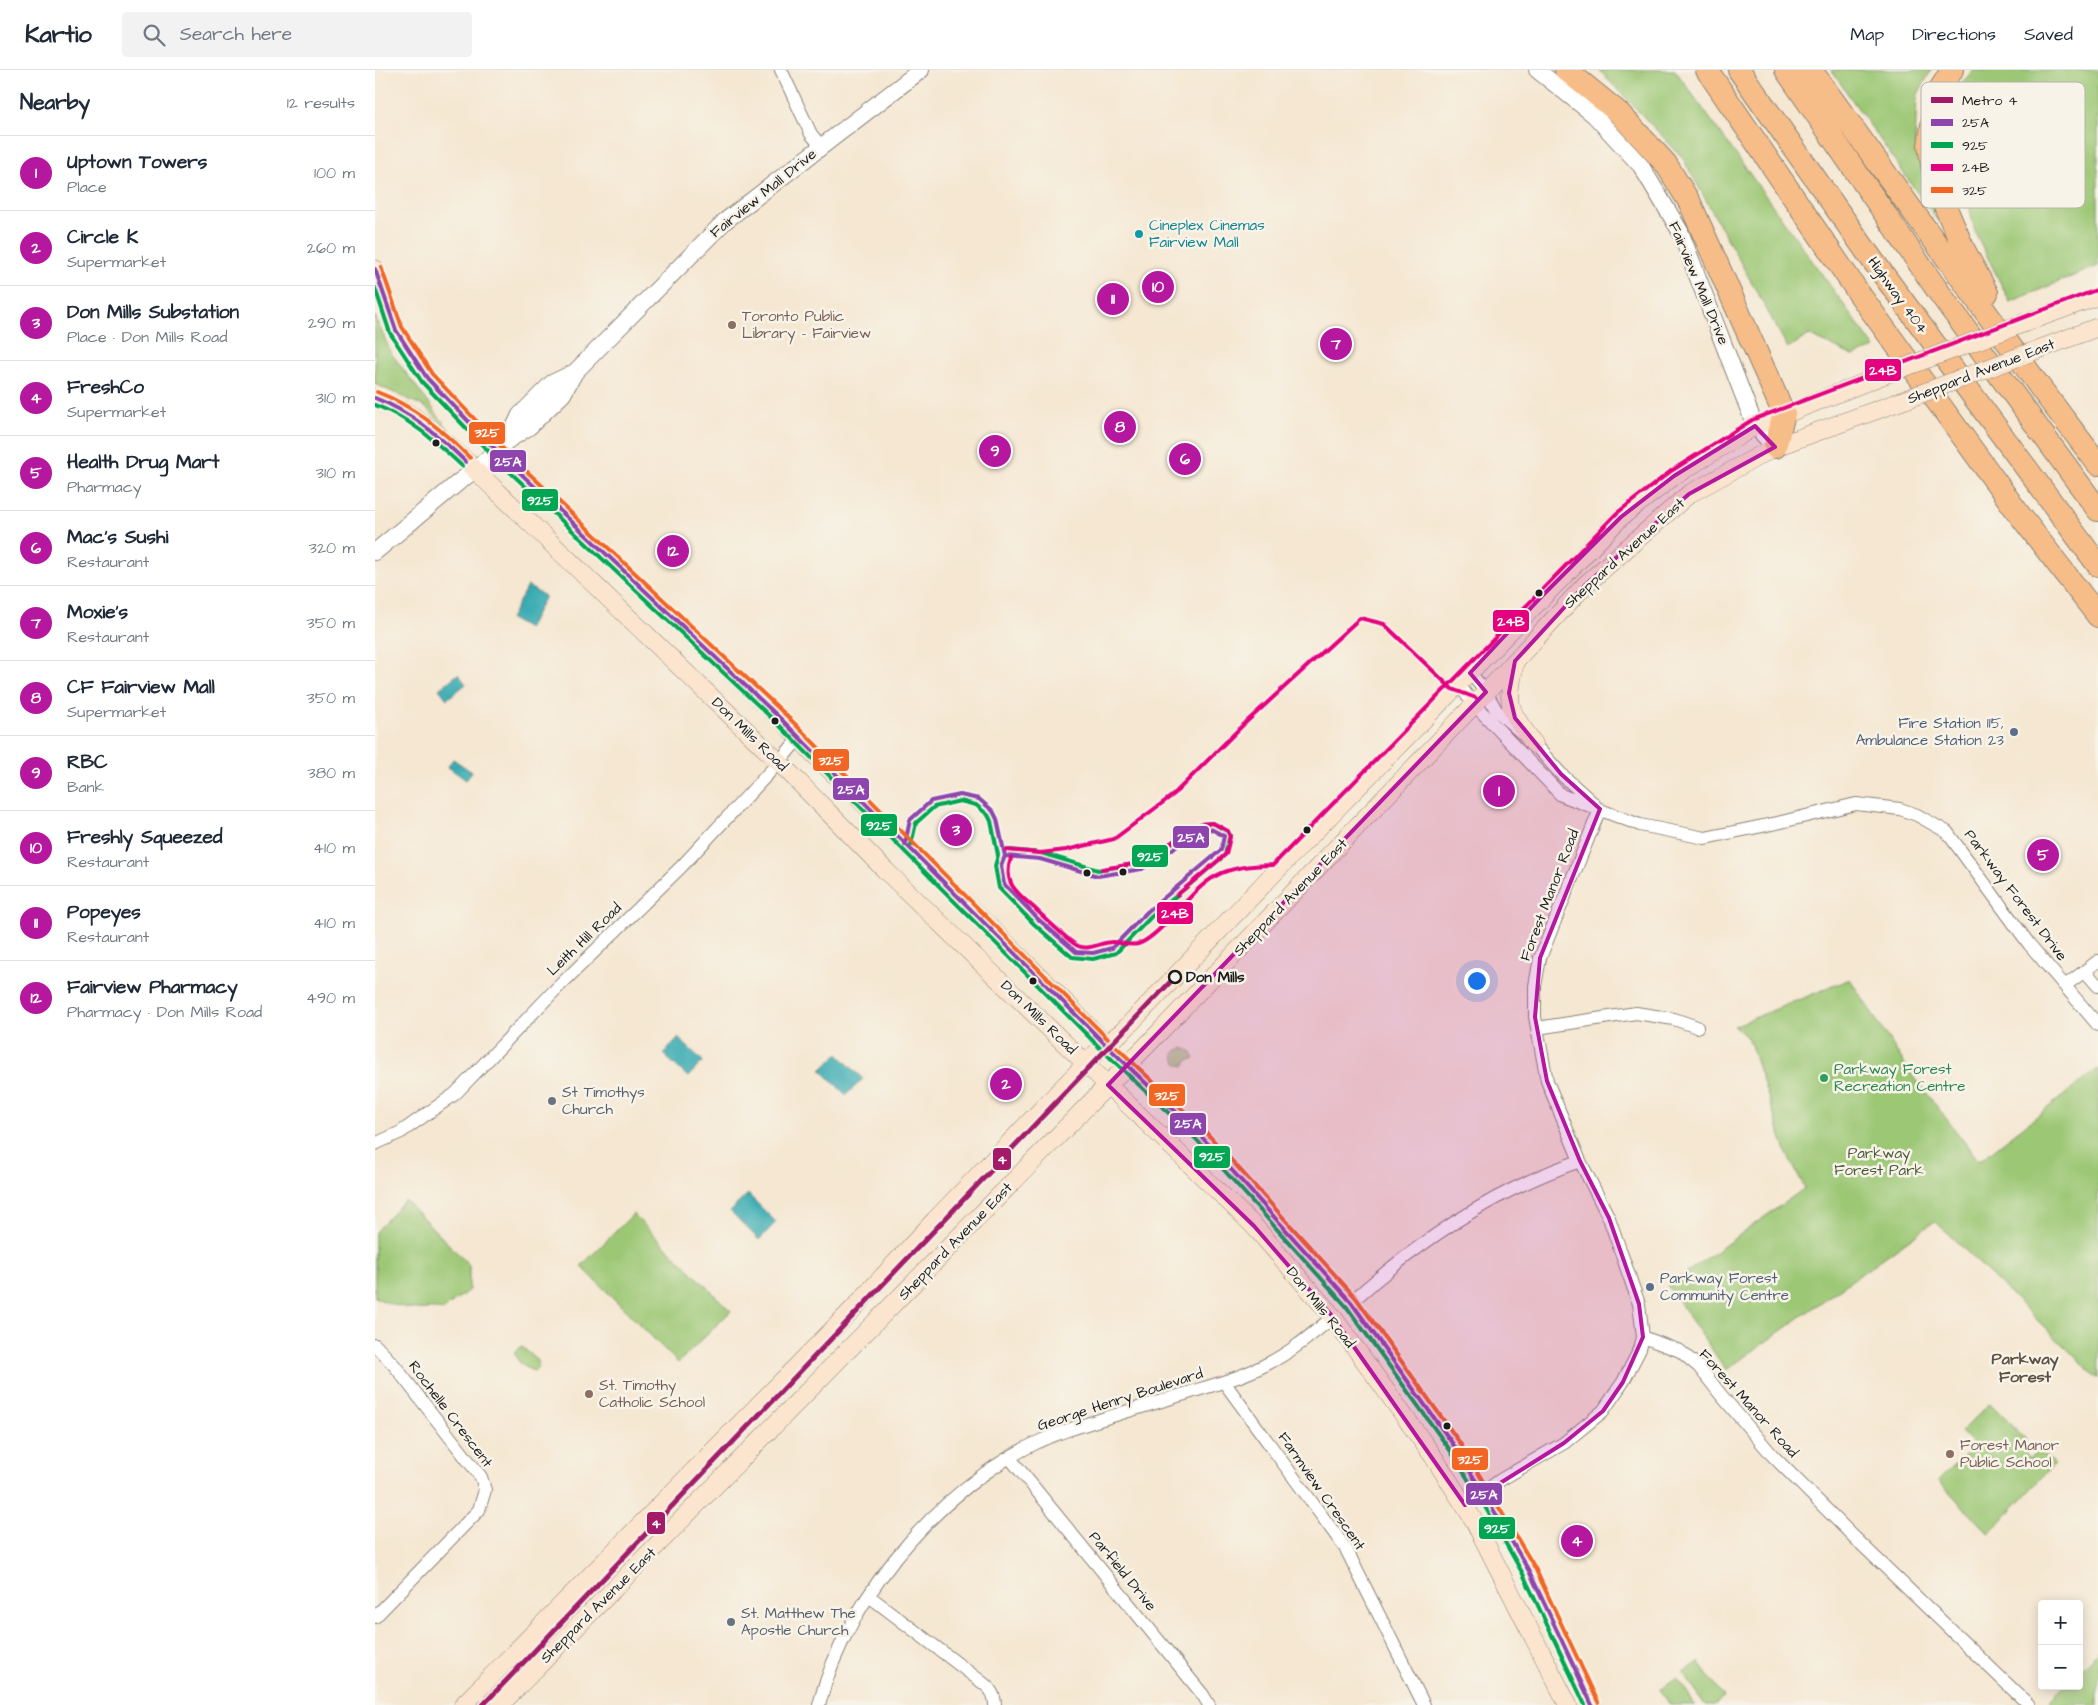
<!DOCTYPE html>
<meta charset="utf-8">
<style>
:root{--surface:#fff;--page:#f2f2f3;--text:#1f2937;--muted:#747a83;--line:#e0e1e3;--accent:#b5179e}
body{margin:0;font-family:"Architects Daughter",sans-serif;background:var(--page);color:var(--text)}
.controls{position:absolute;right:15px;bottom:15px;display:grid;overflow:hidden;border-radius:5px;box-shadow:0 2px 12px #0003}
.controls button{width:45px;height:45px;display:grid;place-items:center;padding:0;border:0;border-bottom:1px solid var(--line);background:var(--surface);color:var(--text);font:25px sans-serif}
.you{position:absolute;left:1101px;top:910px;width:18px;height:18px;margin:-12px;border:4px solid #fff;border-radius:50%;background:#1a73e8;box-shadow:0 0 0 8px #1a73e833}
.badge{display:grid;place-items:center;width:32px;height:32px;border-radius:50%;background:var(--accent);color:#fff;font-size:16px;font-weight:700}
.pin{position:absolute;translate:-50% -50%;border:2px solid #fff;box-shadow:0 1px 5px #0006}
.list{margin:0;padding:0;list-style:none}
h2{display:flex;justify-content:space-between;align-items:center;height:65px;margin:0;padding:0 20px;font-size:21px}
h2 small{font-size:16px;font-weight:400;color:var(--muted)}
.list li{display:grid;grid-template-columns:32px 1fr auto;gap:15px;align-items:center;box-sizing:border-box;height:75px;padding:0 20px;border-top:1px solid var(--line)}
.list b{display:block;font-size:19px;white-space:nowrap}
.list p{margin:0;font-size:16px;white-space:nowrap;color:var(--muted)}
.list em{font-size:16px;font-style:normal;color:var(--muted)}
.icon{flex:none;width:28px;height:28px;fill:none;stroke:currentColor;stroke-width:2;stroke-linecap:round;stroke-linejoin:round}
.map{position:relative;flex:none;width:1723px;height:1635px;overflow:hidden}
header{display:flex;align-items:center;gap:30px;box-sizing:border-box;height:70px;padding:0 25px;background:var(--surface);border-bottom:1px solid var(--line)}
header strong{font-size:24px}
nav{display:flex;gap:28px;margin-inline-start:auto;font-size:18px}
.search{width:350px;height:45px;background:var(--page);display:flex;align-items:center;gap:12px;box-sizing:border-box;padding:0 18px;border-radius:5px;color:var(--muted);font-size:19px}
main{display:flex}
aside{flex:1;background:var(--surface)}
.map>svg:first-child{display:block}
</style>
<header>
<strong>Kartio</strong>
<div class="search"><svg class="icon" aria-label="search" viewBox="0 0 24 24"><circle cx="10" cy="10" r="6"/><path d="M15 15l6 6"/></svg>Search here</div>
<nav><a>Map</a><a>Directions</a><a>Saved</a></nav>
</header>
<main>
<aside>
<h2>Nearby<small>12 results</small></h2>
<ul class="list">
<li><span class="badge">1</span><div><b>Uptown Towers</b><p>Place</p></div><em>100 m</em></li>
<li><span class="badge">2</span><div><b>Circle K</b><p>Supermarket</p></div><em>260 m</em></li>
<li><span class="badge">3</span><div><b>Don Mills Substation</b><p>Place · Don Mills Road</p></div><em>290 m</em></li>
<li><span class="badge">4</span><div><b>FreshCo</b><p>Supermarket</p></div><em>310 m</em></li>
<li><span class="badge">5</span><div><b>Health Drug Mart</b><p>Pharmacy</p></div><em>310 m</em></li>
<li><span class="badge">6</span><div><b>Mac's Sushi</b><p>Restaurant</p></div><em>320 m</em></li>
<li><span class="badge">7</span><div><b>Moxie's</b><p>Restaurant</p></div><em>350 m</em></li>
<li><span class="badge">8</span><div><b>CF Fairview Mall</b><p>Supermarket</p></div><em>350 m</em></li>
<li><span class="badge">9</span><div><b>RBC</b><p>Bank</p></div><em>380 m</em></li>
<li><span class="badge">10</span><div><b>Freshly Squeezed</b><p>Restaurant</p></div><em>410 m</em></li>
<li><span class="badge">11</span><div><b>Popeyes</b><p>Restaurant</p></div><em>410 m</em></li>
<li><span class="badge">12</span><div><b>Fairview Pharmacy</b><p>Pharmacy · Don Mills Road</p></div><em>490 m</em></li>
</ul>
</aside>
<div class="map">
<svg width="1723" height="1635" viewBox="0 0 1723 1635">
<rect width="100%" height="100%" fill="#f7f3e8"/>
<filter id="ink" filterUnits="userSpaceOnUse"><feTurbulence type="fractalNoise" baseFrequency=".02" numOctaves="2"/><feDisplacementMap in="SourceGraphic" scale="10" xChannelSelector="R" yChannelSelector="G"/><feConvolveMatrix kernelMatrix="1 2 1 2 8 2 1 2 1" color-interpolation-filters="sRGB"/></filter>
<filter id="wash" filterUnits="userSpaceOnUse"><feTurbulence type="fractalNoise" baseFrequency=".0096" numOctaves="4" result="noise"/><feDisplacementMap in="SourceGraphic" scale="20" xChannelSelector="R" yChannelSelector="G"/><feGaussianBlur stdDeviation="1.12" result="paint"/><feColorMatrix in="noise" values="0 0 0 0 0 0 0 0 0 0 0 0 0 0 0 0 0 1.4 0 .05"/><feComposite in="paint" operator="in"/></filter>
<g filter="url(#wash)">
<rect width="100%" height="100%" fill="#f5e7d1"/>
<path fill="#9cc774" stroke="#5c7248" d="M 1224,0 L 1300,0 L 1500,278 L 1478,286 L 1434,265 L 1413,278 L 1307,87 Z
M 1456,0 L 1556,0 L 1542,26 L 1540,73 L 1563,152 Z
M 1599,0 L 1723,0 L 1723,196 L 1635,232 L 1600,162 L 1580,71 L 1584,45 L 1577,40 L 1587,12 Z
M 0,246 L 16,283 L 77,364 L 50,337 L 0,314 Z
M 1475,909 L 1533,999 L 1604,1091 L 1723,999 L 1723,1309 L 1560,1151 L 1351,1300 L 1293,1216 L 1430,1118 L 1411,1082 L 1374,969 L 1359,956 Z
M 808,978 L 816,981 L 820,989 L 813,990 L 809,996 C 802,995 799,991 799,984 L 802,980 Z
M 30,1130 L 94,1195 L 94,1220 L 67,1241 C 60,1237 51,1240 43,1239 C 28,1238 13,1234 0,1227 L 0,1162 Z
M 258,1144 L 356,1241 L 303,1293 L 206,1196 Z
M 146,1276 L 161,1289 L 164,1297 L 159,1301 C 150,1299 142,1291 139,1283 Z
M 1615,1333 L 1650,1368 L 1651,1384 L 1655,1388 L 1662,1380 L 1679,1394 L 1614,1464 L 1563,1410 L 1600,1376 L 1586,1362 Z
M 1723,1581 L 1723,1635 L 1679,1635 L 1675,1630 L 1689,1616 L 1704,1616 L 1704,1600 Z
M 1324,1592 L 1349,1628 L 1339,1635 L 1330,1635 L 1308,1603 Z
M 1302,1608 L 1320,1635 L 1295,1635 L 1285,1619 Z"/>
<path fill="#39abb2" stroke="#2a6467" d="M 152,516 L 170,526 L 153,559 L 135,549 Z
M 83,604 L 91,614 L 72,629 L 64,619 Z
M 78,689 L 97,702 L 91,710 L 73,697 Z
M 303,968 L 328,991 L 313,1007 L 288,984 Z
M 463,984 L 488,1009 L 471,1025 L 446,1000 Z
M 373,1124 L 401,1152 L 384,1170 L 355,1141 Z"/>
</g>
<g filter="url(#ink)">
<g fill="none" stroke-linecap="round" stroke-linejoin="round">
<g stroke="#888276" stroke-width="14">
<path id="minor" d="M 406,0 L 436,64 L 446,76
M 1095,603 L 1111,622 L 1121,640 L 1159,674 L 1186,704 L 1219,734
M 1083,614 L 1099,634 L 1186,725 L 1265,755 L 1330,768 L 1402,753 L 1481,734 L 1525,739 L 1542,745 L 1572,762 L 1654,874 L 1723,955
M 1225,739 L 1165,888 L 1160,916 L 1160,947 L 1172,1011 L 1205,1091 L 1234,1148 L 1264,1234 L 1268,1267 L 1305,1281 L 1324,1297 L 1346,1325 L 1398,1386 L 1480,1468 L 1654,1635
M 1710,901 L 1723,916
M 1691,915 L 1723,891
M 1162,958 L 1261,943 L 1299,949 L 1322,957
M 0,1074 L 26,1062 L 80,1024 L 179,921 L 306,797 L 404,692 L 424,668
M 976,1232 C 1043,1172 1119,1120 1205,1091
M 0,1275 L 19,1295 L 106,1407 L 110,1420 L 104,1440 L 0,1547
M 849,1312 L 971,1479 L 1049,1635
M 635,1388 L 828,1625 L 834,1635
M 1090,1435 L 1127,1409 L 1189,1373 L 1228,1341 L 1248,1312 L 1265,1279 L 1268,1267
M 494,1526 L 608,1613 C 616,1619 620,1625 620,1635
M 444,1635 C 472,1522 580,1399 690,1361 C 732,1347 774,1335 816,1322 C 842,1314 870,1306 894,1293 C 918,1281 937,1264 958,1247"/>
</g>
<g stroke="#888276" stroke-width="18">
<path id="tertiary" d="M 1162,0 L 1219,45 L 1266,96 L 1305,161 L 1380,356 L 1400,377
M 133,370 L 145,345 L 177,313 L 200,302
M 0,482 L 85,411 L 100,400 L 132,371 L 154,357 L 188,324 L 200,302 L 350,151 L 546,0"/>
</g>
<g stroke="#888276" stroke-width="19">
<path id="secondary" d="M 0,199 L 21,260 L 52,308 L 122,381 L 408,651 L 439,684 L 688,930 L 730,974 L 825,1065 L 976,1232 L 1080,1377 L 1118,1439 L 1154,1501 L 1217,1635
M 1649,253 L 1723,226
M 1667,278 L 1723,257
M 0,328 C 42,342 69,370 100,400 L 404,692 L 510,800 L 879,1156 L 958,1247 L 1058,1386 L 1098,1449 L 1193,1635
M 1140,591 C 1132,638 1131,635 1159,674
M 88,1635 L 477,1240 L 560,1150 L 697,1008 L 730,974 L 747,962 L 901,801 L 1246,447 L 1299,406 L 1380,356 L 1514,303
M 125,1635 L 774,973 L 1118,615 L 1210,515 L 1314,424 L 1400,377 L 1532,329"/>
</g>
<g stroke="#888276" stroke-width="24">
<path id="motorway" d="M 1191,0 L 1244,43 L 1291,94 L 1315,133 L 1409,344 L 1400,377
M 1332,0 L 1485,225 L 1644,444 L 1723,546
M 1364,0 L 1496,188 L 1723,495
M 1411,0 L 1563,221 L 1723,440
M 1436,0 L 1667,320 L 1723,394
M 1577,0 L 1562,24 L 1554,75 L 1560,113 L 1589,180 L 1612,223"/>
</g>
<use href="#minor" stroke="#fff" stroke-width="12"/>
<use href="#tertiary" stroke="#fff" stroke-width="16"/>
<use href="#secondary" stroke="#fce5cf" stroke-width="18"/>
<use href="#motorway" stroke="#f7bd88" stroke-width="22"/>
<g stroke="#888276" stroke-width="19" stroke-linecap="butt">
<path id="secondary-bridge" d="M 1514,303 L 1649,253
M 1532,329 L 1667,278"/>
</g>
<use href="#secondary-bridge" stroke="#fce5cf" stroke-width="18"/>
<g stroke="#f7f3e8" stroke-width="8">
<path id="bus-1" d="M 0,199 L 21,260 L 52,308 L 122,381 L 408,651 L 730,974 L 825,1065 L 976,1232 L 1080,1377 L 1118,1439 L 1154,1501 L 1217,1635
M 0,328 C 36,342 63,365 91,392
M 530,774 L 535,750 L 556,731 L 585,725 L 604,729 L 618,741 L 622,749 L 630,786 L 626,796 L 629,814 L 663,849 L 701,882 L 718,883 L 737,878
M 630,786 L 665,789 L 723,806 L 767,799 L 827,760 L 836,759 L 849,766 L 846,780 L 772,842 L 737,878"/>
</g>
<g stroke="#f7f3e8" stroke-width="8">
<path id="bus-2" d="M 0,218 L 15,263 L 47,312 L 118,386 L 404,655 L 726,979 L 821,1069 L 971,1236 L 1075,1380 L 1113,1442 L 1148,1504 L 1210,1635
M 0,335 C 35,348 60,371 87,396
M 536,775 L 541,753 L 559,737 L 585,731 L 601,735 L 613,745 L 616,751 L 623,785 L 620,796 L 624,818 L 659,854 L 697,887 L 718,889 L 741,883 L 776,847 L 850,785 L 855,765 L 852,761 L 838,753 L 825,754 L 765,793 L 723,800 L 666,783 L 635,780"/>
</g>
<g stroke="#f7f3e8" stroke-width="8">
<path id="bus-3" d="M 631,780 L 665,783 L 691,780 L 739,769 L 798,725 L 868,655 L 985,548 L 1009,554 L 1077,619 L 1101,628
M 636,788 C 628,812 640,821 657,836 C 666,844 694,872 703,876 C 715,881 726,872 737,872 C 745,872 753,876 763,874 C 773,871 783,861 790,854 C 830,812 837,795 898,795 L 1242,443 L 1296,401 L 1377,350 L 1721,220
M 727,799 L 765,793 L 825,754 L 838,753 L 853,761 L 855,767 L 851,784 L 802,825"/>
</g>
<g stroke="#f7f3e8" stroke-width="8">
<path id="bus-4" d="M 6,197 L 27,257 L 57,304 L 126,377 L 412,646 L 734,970 L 829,1060 L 981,1228 L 1085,1373 L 1123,1436 L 1160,1498 L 1223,1632
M 2,322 C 39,336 67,360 95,388"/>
</g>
<use href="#bus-1" stroke="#8e44ad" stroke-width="4"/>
<use href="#bus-2" stroke="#00a651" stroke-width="4"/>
<use href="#bus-3" stroke="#e5007d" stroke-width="4"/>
<use href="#bus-4" stroke="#f26522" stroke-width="4"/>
<g stroke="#f7f3e8" stroke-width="9">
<path id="metro-1" d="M 108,1635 L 800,907"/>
</g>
<use href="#metro-1" stroke="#a21a68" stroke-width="5"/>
</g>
</g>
<path fill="#b5179e" fill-opacity="0.2" stroke="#b5179e" stroke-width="4" stroke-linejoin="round" d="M 1380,356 L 1400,377 L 1314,424 L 1210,515 L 1140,591 L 1134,623 L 1140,648 L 1186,704 L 1225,739 L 1165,888 L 1160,947 L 1172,1011 L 1205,1091 L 1234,1148 L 1264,1234 L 1268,1267 L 1248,1312 L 1228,1341 L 1189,1373 L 1090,1435 L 958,1247 L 879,1156 L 733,1015 L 1111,622 L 1095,603 L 1168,525 L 1246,447 L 1299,406 Z"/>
<circle fill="#0f9aa8" stroke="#f7f3e8" stroke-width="2" cx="764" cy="164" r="5"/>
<g fill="#8d6e63" stroke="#f7f3e8" stroke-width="2">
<circle cx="357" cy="255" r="5"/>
<circle cx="214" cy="1324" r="5"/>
<circle cx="1575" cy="1384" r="5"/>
</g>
<g fill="#1c1c1c" stroke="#f7f3e8" stroke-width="2">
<circle cx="61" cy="373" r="4.5"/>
<circle cx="1164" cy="523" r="4.5"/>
<circle cx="400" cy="651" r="4.5"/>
<circle cx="932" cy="760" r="4.5"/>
<circle cx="748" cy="802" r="4.5"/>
<circle cx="712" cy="803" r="4.5"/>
<circle cx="658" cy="911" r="4.5"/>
<circle cx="1072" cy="1356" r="4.5"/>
</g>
<g fill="#5c6f8a" stroke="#f7f3e8" stroke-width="2">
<circle cx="1639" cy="662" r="5"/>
<circle cx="1275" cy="1217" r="5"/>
</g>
<circle fill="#f7f3e8" stroke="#1c1c1c" stroke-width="2.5" cx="800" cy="907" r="6"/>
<circle fill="#2e9e5b" stroke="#f7f3e8" stroke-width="2" cx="1449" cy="1008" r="5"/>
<g fill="#6b7280" stroke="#f7f3e8" stroke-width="2">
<circle cx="177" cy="1031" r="5"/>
<circle cx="356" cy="1552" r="5"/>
</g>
<g text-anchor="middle" stroke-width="5" stroke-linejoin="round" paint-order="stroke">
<g font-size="15" fill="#1c1c1c" stroke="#f7f3e8">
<text transform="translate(388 123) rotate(-39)" y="5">Fairview Mall Drive</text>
<text transform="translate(1324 213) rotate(67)" y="5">Fairview Mall Drive</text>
<text transform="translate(1523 225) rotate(54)" y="5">Highway 404</text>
<text transform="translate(1606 301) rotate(-21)" y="5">Sheppard Avenue East</text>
<text transform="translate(1249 483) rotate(-42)" y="5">Sheppard Avenue East</text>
<text transform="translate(375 664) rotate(44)" y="5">Don Mills Road</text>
<text transform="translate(1174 825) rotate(-69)" y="5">Forest Manor Road</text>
<text transform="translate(1641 825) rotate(53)" y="5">Parkway Forest Drive</text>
<text transform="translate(915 827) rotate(-46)" y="5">Sheppard Avenue East</text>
<text transform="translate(209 869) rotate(-44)" y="5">Leith Hill Road</text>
<text transform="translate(664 947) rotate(44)" y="5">Don Mills Road</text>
<text transform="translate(580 1171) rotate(-46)" y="5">Sheppard Avenue East</text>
<text transform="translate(946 1237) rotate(51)" y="5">Don Mills Road</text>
<text transform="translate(745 1329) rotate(-18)" y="5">George Henry Boulevard</text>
<text transform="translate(1374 1333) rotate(48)" y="5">Forest Manor Road</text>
<text transform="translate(76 1344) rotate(53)" y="5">Rochelle Crescent</text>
<text transform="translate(947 1421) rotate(55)" y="5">Farmview Crescent</text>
<text transform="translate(748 1501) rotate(51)" y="5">Parfield Drive</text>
<text transform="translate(223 1535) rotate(-45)" y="5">Sheppard Avenue East</text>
</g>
<g font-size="15" fill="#0d838f" stroke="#f7f3e8" text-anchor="start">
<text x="774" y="160">Cineplex Cinemas<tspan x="774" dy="17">Fairview Mall</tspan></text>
</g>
<g font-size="15" fill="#785e54" stroke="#f7f3e8" text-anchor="start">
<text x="367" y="251">Toronto Public<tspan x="367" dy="17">Library - Fairview</tspan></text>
<text x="224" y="1320">St. Timothy<tspan x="224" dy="17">Catholic School</tspan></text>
<text x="1585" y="1380">Forest Manor<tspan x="1585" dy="17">Public School</tspan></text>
</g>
<g font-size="15" fill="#4e5e75" stroke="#f7f3e8" text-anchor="end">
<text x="1629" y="658">Fire Station 115,<tspan x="1629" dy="17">Ambulance Station 23</tspan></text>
<text x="1285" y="1213" text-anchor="start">Parkway Forest<tspan x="1285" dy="17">Community Centre</tspan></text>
</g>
<g font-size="15" font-weight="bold" fill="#1c1c1c" stroke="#f7f3e8" text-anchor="start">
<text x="811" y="912">Don Mills</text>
</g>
<g font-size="15" fill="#27864d" stroke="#f7f3e8" text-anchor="start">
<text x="1459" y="1004">Parkway Forest<tspan x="1459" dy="17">Recreation Centre</tspan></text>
</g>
<g font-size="15" fill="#5b616d" stroke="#f7f3e8" text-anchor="start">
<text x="187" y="1027">St Timothys<tspan x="187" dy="17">Church</tspan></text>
<text x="366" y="1548">St. Matthew The<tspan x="366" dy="17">Apostle Church</tspan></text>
</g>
<g font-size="15" fill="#49583b" stroke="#f7f3e8">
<text x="1504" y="1088">Parkway<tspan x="1504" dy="17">Forest Park</tspan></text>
</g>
<g font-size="16" font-weight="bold" fill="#5e4f43" stroke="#f7f3e8">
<text x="1650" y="1294">Parkway<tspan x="1650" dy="18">Forest</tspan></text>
</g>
</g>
<rect x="1546" y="12" width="164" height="126" rx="8" fill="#f7f3e8" stroke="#b5b2ab" stroke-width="1"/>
<rect x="1556" y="27" width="22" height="6" fill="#a21a68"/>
<rect x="1556" y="49" width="22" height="7" fill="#8e44ad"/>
<rect x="1556" y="72" width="22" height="6" fill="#00a651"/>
<rect x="1556" y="94" width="22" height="7" fill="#e5007d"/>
<rect x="1556" y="117" width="22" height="6" fill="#f26522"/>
<g font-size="14" fill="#1c1c1c">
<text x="1587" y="35">Metro 4</text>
<text x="1587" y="57">25A</text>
<text x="1587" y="80">925</text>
<text x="1587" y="102">24B</text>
<text x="1587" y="125">325</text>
</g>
<g stroke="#f7f3e8" stroke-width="2">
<rect x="1489" y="288" width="38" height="24" rx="5" fill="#e5007d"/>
<rect x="93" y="351" width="38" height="24" rx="5" fill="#f26522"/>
<rect x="114" y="379" width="38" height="24" rx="5" fill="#8e44ad"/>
<rect x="146" y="418" width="38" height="24" rx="5" fill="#00a651"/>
<rect x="1117" y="539" width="38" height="24" rx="5" fill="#e5007d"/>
<rect x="437" y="678" width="38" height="24" rx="5" fill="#f26522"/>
<rect x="457" y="707" width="38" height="24" rx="5" fill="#8e44ad"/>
<rect x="485" y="743" width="38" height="24" rx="5" fill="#00a651"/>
<rect x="797" y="755" width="38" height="24" rx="5" fill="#8e44ad"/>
<rect x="756" y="774" width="38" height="24" rx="5" fill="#00a651"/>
<rect x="781" y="831" width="38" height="24" rx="5" fill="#e5007d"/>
<rect x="773" y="1013" width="38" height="24" rx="5" fill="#f26522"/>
<rect x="794" y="1042" width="38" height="24" rx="5" fill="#8e44ad"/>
<rect x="818" y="1075" width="38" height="24" rx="5" fill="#00a651"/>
<rect x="617" y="1077" width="20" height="24" rx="5" fill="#a21a68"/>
<rect x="1076" y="1377" width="38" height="24" rx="5" fill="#f26522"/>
<rect x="1090" y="1412" width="38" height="24" rx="5" fill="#8e44ad"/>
<rect x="271" y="1441" width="20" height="24" rx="5" fill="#a21a68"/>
<rect x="1103" y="1446" width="38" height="24" rx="5" fill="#00a651"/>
</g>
<g font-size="14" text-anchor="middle" font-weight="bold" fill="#fff">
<text x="1508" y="305">24B</text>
<text x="112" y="367">325</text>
<text x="133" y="396">25A</text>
<text x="165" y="435">925</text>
<text x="1136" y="556">24B</text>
<text x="456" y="695">325</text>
<text x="476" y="724">25A</text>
<text x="504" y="760">925</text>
<text x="816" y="772">25A</text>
<text x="775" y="791">925</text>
<text x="800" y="848">24B</text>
<text x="792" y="1030">325</text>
<text x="813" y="1058">25A</text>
<text x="837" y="1091">925</text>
<text x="627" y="1094">4</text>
<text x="1095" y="1394">325</text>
<text x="1109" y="1429">25A</text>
<text x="281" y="1458">4</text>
<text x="1122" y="1463">925</text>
</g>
</svg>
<div class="controls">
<button>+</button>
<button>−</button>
</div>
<div class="you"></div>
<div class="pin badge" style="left:1124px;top:721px">1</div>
<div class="pin badge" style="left:631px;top:1014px">2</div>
<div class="pin badge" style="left:581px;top:760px">3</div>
<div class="pin badge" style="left:1202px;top:1471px">4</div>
<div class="pin badge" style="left:1668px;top:785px">5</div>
<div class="pin badge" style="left:810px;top:389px">6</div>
<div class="pin badge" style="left:961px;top:274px">7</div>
<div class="pin badge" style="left:745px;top:357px">8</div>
<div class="pin badge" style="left:620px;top:381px">9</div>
<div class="pin badge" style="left:783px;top:217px">10</div>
<div class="pin badge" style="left:738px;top:229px">11</div>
<div class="pin badge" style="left:298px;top:481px">12</div>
</div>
</main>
